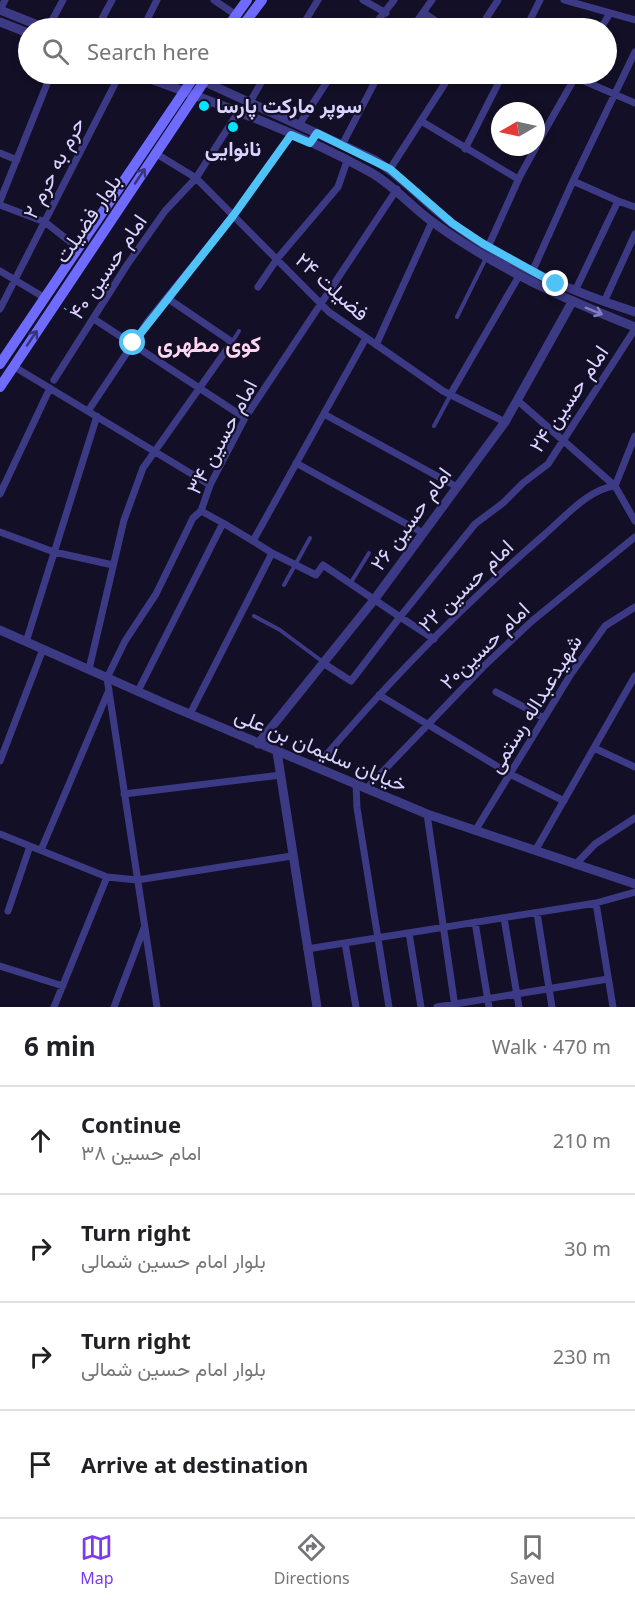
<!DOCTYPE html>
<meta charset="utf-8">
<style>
:root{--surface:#fff;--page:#f2f2f2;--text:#202124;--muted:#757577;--line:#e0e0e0;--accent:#7c3aed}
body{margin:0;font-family:"Noto Sans",Vazirmatn,sans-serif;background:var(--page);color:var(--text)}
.compass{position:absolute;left:491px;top:102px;width:54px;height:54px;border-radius:50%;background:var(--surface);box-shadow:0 3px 9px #0003;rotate:261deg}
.stop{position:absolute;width:18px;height:18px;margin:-14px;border:4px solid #4fc3f7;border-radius:50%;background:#fff}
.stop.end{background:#4fc3f7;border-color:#fff;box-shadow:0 2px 6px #0008}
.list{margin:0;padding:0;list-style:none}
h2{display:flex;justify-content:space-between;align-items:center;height:78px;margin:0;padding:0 24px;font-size:26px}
h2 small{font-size:20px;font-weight:400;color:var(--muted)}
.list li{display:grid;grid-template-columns:39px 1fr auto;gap:18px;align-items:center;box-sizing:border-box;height:108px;padding:0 24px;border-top:2px solid var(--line)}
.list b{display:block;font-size:22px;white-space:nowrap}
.list p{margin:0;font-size:20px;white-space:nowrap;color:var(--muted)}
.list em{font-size:20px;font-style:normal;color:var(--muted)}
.icon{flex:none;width:33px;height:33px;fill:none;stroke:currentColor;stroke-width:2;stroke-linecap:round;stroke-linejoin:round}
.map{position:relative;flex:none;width:635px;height:1007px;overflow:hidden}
.search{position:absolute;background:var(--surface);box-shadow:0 3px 9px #0003;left:18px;right:18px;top:18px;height:66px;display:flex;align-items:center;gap:15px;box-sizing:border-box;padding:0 21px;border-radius:33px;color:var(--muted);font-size:22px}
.sheet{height:510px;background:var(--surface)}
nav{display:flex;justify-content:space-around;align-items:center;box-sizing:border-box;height:84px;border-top:2px solid var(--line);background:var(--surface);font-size:16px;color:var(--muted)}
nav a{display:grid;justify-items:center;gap:3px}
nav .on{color:var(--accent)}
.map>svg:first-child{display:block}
</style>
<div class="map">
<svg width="635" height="1007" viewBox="0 0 635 1007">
<rect width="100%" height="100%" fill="#130f26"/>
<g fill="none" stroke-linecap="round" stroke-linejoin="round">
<path stroke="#2fb8b0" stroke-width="1.5" stroke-dasharray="3 4.5" stroke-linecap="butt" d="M 64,308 L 82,321"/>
<path stroke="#3d3a85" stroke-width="4" d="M 457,317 L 486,258
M 232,342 L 239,331
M 434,426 L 450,396
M 350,584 L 369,553
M 284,585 L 310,538
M 254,616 L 280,630 L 323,662"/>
<path stroke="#3d3a85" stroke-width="7" d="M 214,0 L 236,15
M 363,0 L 386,13
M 564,0 L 635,20
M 0,10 L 5,0
M 424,13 L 446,28
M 48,28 L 63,0
M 97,28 L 112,0
M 143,28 L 157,0
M 301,28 L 318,0
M 372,28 L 394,0
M 412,28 L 432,0
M 480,28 L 498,0
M 526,28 L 540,0
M 601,28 L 610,13
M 568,74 L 635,103
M 250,102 L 266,74
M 421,121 L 518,179
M 299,125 L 332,74
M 342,145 L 379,74
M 536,146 L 577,74
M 465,149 L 503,74
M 0,153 L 17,160
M 155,153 L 196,178 L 329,312 L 443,391 L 505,422
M 390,169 L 451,74
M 573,181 L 618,201
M 0,201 L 51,74
M 0,205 L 45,222 L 78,248
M 488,247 L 520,176 L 536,147
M 0,271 L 45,298
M 532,272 L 573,181 L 635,52
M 258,287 L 277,259 L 338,187 L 347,161
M 575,291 L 618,201 L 635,207
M 604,302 L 635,234
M 0,309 L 120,74
M 94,319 L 245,418
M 376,345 L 432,222
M 13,366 L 210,485
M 54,380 L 127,265 L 165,211 L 196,178 L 239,111
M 450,395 L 519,276
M 517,400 L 615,486 L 635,521
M 88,411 L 148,321 L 233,216 L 291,135
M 324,414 L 457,487
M 296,463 L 423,533
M 0,494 L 50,388
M 201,511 L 223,523
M 0,532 L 54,552 L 113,565
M 272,553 L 316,575 L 323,565 L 400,617 L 475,524 L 503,503 L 523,483 L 548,464 L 635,329
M 26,642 L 97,416
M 323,663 L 351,681 L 400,617 L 434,639
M 89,669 L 124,520 L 143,468 L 232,342 L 167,298
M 138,691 L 223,523 L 253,541
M 496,692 L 544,718
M 379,695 L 510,774 L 564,801
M 190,714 L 272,553 L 253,541 L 366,338
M 594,748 L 635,767
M 0,761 L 43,649
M 316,767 C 386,684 462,606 544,535 C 564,518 588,489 615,486 L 635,436
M 356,784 L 357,808 L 389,1007
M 367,788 L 483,667 L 532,621 L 635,537
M 124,794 L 281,775
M 427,814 L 455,1007
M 475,831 L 571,674 L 605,626 L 635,607
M 0,834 L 107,877
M 41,850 L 109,690
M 535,851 L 635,676
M 575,865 L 595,844 L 635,818
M 596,903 L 613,1007
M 8,911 L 30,846
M 537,913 L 552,1007
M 504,918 L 519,1007
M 475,922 L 489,1007
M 409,933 L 421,1007
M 345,943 L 356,1007
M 307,949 L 596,903 L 635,892
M 0,966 L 63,986
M 54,1007 L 107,877 L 137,880 L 292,856
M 114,1007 L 144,928
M 157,1007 L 107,678 L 125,641 L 156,594 L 193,518 L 201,511 L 210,485 L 245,418 L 397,189
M 437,1007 L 608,979"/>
<path stroke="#3d3a85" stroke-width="9" d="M 0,10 L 45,28
M 0,22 L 28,33
M 137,74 C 216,103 296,131 370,172 C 395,186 411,207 434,223 C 496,268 564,299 635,327
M 173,74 L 203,81 L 375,160 C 404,178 426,204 453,224 C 509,265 570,291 635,312
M 0,630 L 173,707 L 427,814 L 635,884
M 258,744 L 374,600 L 505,422 L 572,302
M 277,752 L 317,1007"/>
<path stroke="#6f6bff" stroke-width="10" d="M 227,28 L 247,0
M 241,28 L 262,0
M 0,364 L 196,74
M 0,387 L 209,74"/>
</g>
<defs><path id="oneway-shaft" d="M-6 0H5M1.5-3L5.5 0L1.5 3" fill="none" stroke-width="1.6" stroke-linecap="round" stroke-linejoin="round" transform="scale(1.5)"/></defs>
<g stroke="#38347d">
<use href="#oneway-shaft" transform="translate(140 176) rotate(-56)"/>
<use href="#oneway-shaft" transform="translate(32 338) rotate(-56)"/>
</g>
<use stroke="#837fbc" href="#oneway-shaft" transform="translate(594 311) rotate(22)"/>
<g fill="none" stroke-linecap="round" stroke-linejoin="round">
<path stroke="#4fc3f7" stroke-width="8" d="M 133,343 L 233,216 L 291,135 L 310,143 L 317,133 L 390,169 L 452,223 L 482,243 L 556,284"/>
</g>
<g fill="#00e5ff" stroke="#130f26" stroke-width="2">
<circle cx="204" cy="106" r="6"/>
<circle cx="233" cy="127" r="6"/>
</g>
<g text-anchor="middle" stroke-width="4.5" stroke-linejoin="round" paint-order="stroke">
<g font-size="21" font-weight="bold" fill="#d9d4ff" stroke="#130f26" text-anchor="start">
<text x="216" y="113">سوپر مارکت پارسا</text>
<text x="233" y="156" text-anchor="middle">نانوایی</text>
</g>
<g font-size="21" fill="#d9d4ff" stroke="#130f26">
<text transform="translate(54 168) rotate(-63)" y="7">حرم به حرم ۲</text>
<text transform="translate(88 219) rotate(-56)" y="7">بلوار فضیلت</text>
<text transform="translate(108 267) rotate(-56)" y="7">امام حسین ۴۰</text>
<text transform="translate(332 287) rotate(42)" y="7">فضیلت ۲۴</text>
<text transform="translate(569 399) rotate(-56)" y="7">امام حسین ۲۴</text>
<text transform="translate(222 437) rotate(-62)" y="7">امام حسین ۳۴</text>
<text transform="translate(411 519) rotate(-54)" y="7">امام حسین ۲۶</text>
<text transform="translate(466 586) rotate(-44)" y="7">امام حسین ۲۲</text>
<text transform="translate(485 646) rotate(-44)" y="7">امام حسین۲۰</text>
<text transform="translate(535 704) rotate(-58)" y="7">شهیدعبداله رستمی</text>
<text transform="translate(321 750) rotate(23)" y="7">خیابان سلیمان بن علی</text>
</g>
<g font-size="22" font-weight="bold" fill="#ffd6f0" stroke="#130f26">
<text x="209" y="352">کوی مطهری</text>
</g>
</g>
</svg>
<svg class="compass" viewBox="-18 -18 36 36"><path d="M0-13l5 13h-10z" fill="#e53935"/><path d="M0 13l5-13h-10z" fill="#757577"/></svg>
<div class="stop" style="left:133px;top:343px"></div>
<div class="stop end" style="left:556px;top:284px"></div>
<div class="search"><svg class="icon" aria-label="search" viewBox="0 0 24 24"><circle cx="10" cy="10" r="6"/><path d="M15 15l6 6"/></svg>Search here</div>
</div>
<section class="sheet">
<h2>6 min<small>Walk · 470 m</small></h2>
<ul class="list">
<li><svg class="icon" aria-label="ahead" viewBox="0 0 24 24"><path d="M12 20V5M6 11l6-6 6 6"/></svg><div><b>Continue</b><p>امام حسین ۳۸</p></div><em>210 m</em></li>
<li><svg class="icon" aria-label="right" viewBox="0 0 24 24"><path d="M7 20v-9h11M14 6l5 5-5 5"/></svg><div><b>Turn right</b><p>بلوار امام حسین شمالی</p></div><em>30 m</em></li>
<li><svg class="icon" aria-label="right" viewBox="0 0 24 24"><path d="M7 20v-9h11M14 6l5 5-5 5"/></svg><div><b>Turn right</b><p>بلوار امام حسین شمالی</p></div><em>230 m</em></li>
<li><svg class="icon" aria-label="arrive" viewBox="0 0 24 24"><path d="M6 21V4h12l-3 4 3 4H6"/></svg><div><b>Arrive at destination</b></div></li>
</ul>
</section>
<nav>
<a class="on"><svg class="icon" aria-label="map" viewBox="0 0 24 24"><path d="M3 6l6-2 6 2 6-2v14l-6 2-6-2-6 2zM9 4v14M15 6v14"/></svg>Map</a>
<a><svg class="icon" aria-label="directions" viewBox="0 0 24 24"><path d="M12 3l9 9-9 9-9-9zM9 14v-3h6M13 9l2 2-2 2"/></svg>Directions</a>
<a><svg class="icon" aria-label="saved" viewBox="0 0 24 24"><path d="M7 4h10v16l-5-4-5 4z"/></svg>Saved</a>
</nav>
